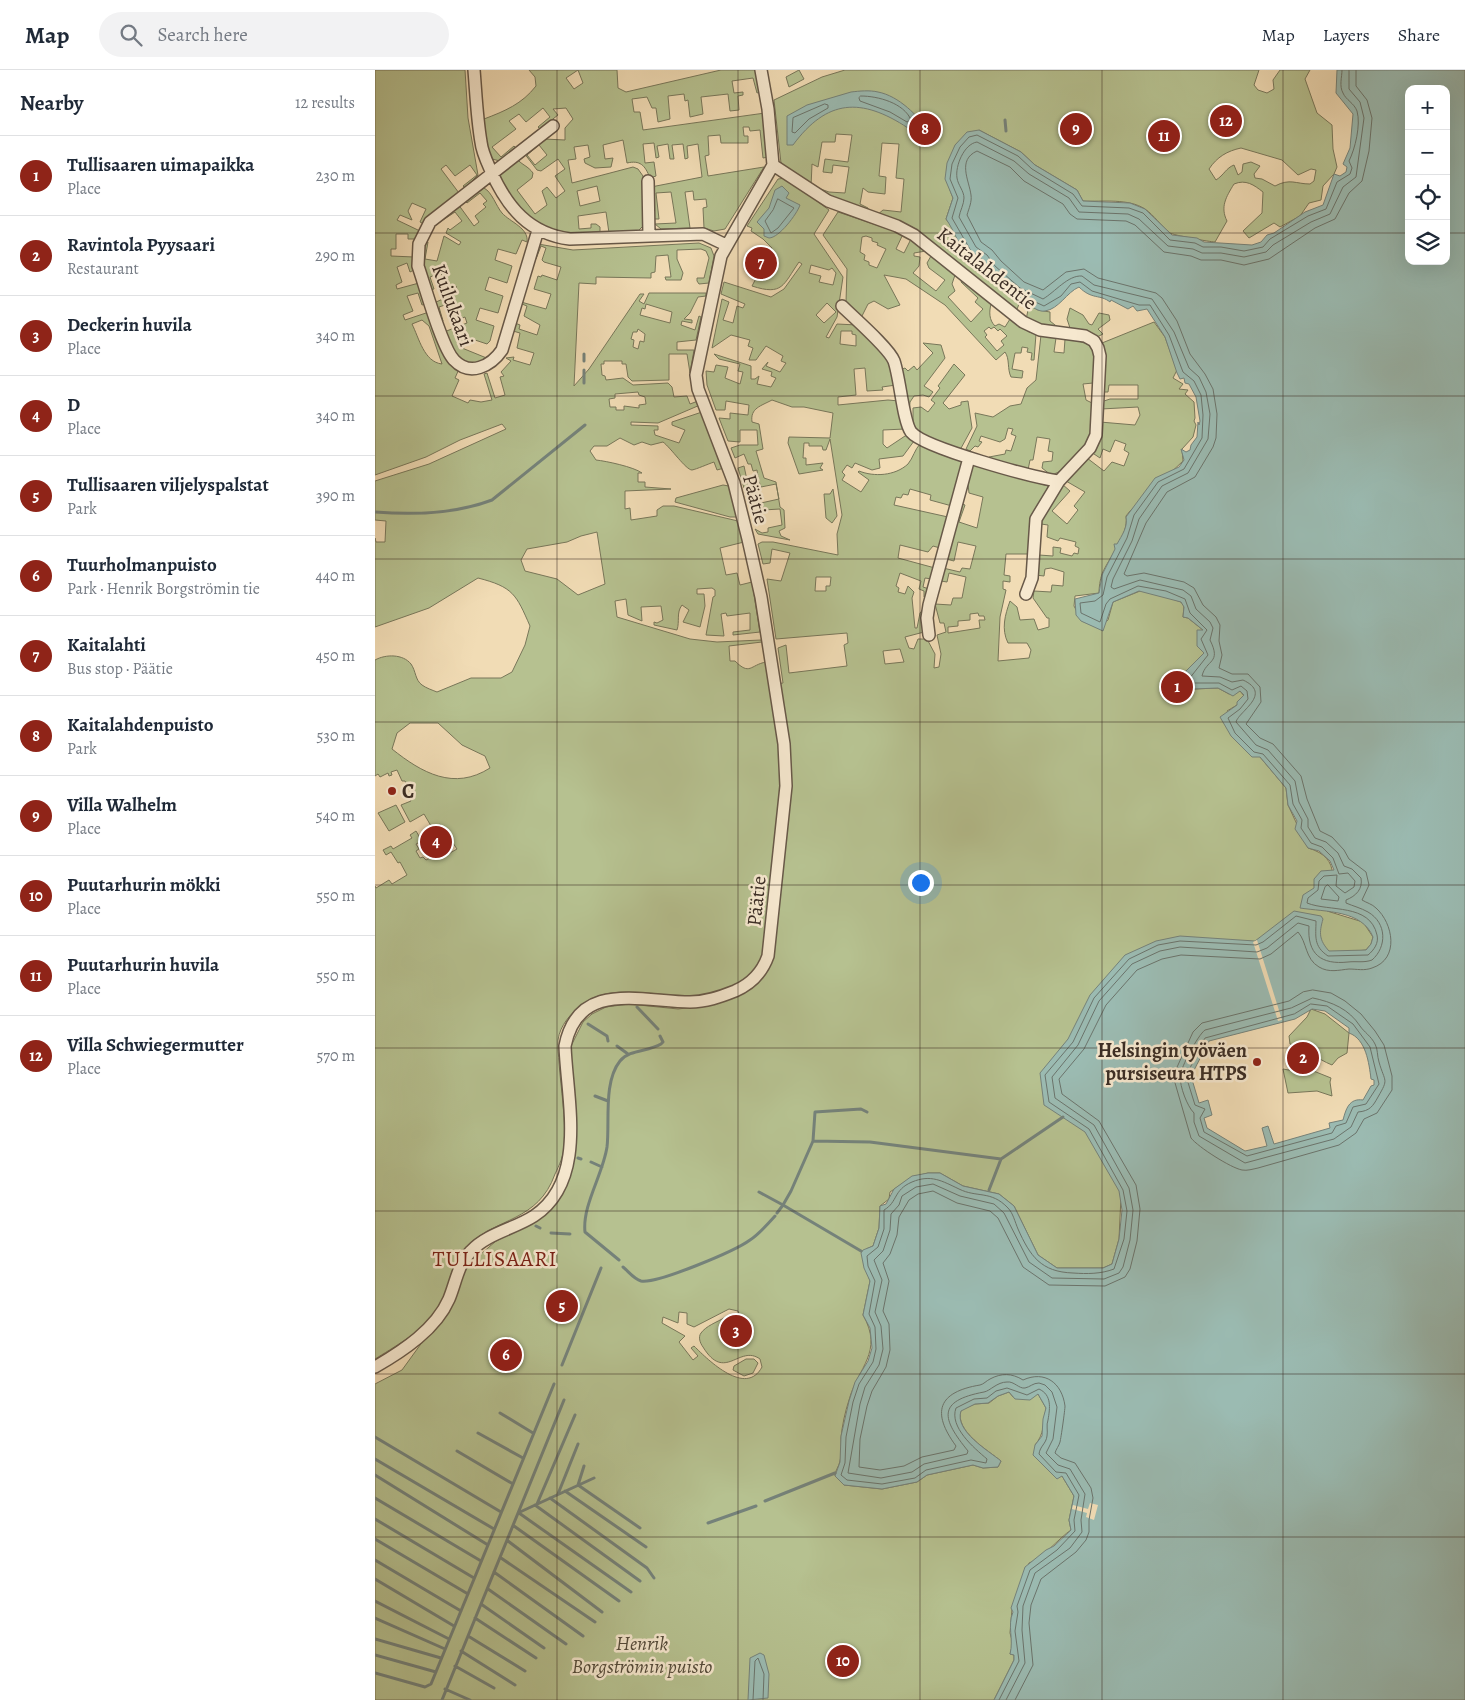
<!DOCTYPE html>
<meta charset="utf-8">
<style>
:root{--surface:#fff;--page:#f2f2f3;--text:#1f2937;--muted:#747a83;--line:#e0e1e3;--accent:#8f2418}
body{margin:0;font-family:Alegreya,serif;background:var(--page);color:var(--text)}
.controls{position:absolute;right:15px;top:15px;display:grid;overflow:hidden;border-radius:10px;box-shadow:0 5px 20px #0002}
.controls button{width:45px;height:45px;display:grid;place-items:center;padding:0;border:0;border-bottom:1px solid var(--line);background:var(--surface);color:var(--text);font:25px sans-serif}
.you{position:absolute;left:545px;top:812px;width:18px;height:18px;margin:-12px;border:4px solid #fff;border-radius:50%;background:#1a73e8;box-shadow:0 0 0 8px #1a73e833}
.badge{display:grid;place-items:center;width:32px;height:32px;border-radius:50%;background:var(--accent);color:#fff;font-size:16px;font-weight:700}
.pin{position:absolute;translate:-50% -50%;border:2px solid #fff;box-shadow:0 1px 5px #0006}
.list{margin:0;padding:0;list-style:none}
h2{display:flex;justify-content:space-between;align-items:center;height:65px;margin:0;padding:0 20px;font-size:21px}
h2 small{font-size:16px;font-weight:400;color:var(--muted)}
.list li{display:grid;grid-template-columns:32px 1fr auto;gap:15px;align-items:center;box-sizing:border-box;height:80px;padding:0 20px;border-top:1px solid var(--line)}
.list b{display:block;font-size:19px;white-space:nowrap}
.list p{margin:0;font-size:16px;white-space:nowrap;color:var(--muted)}
.list em{font-size:16px;font-style:normal;color:var(--muted)}
.icon{flex:none;width:28px;height:28px;fill:none;stroke:currentColor;stroke-width:2;stroke-linecap:round;stroke-linejoin:round}
.map{position:relative;flex:none;width:1090px;height:1630px;overflow:hidden}
header{display:flex;align-items:center;gap:30px;box-sizing:border-box;height:70px;padding:0 25px;background:var(--surface);border-bottom:1px solid var(--line)}
header strong{font-size:24px}
nav{display:flex;gap:28px;margin-inline-start:auto;font-size:18px}
.search{width:350px;height:45px;background:var(--page);display:flex;align-items:center;gap:12px;box-sizing:border-box;padding:0 18px;border-radius:28px;color:var(--muted);font-size:19px}
main{display:flex}
aside{flex:1;background:var(--surface)}
.map>svg:first-child{display:block}
</style>
<header>
<strong>Map</strong>
<div class="search"><svg class="icon" aria-label="search" viewBox="0 0 24 24"><circle cx="10" cy="10" r="6"/><path d="M15 15l6 6"/></svg>Search here</div>
<nav><a>Map</a><a>Layers</a><a>Share</a></nav>
</header>
<main>
<aside>
<h2>Nearby<small>12 results</small></h2>
<ul class="list">
<li><span class="badge">1</span><div><b>Tullisaaren uimapaikka</b><p>Place</p></div><em>230 m</em></li>
<li><span class="badge">2</span><div><b>Ravintola Pyysaari</b><p>Restaurant</p></div><em>290 m</em></li>
<li><span class="badge">3</span><div><b>Deckerin huvila</b><p>Place</p></div><em>340 m</em></li>
<li><span class="badge">4</span><div><b>D</b><p>Place</p></div><em>340 m</em></li>
<li><span class="badge">5</span><div><b>Tullisaaren viljelyspalstat</b><p>Park</p></div><em>390 m</em></li>
<li><span class="badge">6</span><div><b>Tuurholmanpuisto</b><p>Park · Henrik Borgströmin tie</p></div><em>440 m</em></li>
<li><span class="badge">7</span><div><b>Kaitalahti</b><p>Bus stop · Päätie</p></div><em>450 m</em></li>
<li><span class="badge">8</span><div><b>Kaitalahdenpuisto</b><p>Park</p></div><em>530 m</em></li>
<li><span class="badge">9</span><div><b>Villa Walhelm</b><p>Place</p></div><em>540 m</em></li>
<li><span class="badge">10</span><div><b>Puutarhurin mökki</b><p>Place</p></div><em>550 m</em></li>
<li><span class="badge">11</span><div><b>Puutarhurin huvila</b><p>Place</p></div><em>550 m</em></li>
<li><span class="badge">12</span><div><b>Villa Schwiegermutter</b><p>Place</p></div><em>570 m</em></li>
</ul>
</aside>
<div class="map">
<svg width="1090" height="1630" viewBox="0 0 1090 1630">
<rect width="100%" height="100%" fill="#f1dcb5"/>
<filter id="stains"><feTurbulence type="fractalNoise" baseFrequency=".004" numOctaves="4"/><feColorMatrix values="0 0 0 0 .2 0 0 0 0 .09 0 0 0 0 .02 0 0 0 .5 -.17"/></filter>
<radialGradient id="worn" r=".72"><stop offset=".6" stop-color="#630" stop-opacity="0"/><stop offset="1" stop-color="#630" stop-opacity=".3"/></radialGradient>
<path fill="#b6c190" stroke="#78775a" fill-rule="evenodd" d="M 0,0 L 90,0 L 93,48 L 103,105 L 90,118 L 88,116 L 102,105 L 95,95 L 80,106 L 71,95 L 66,99 L 84,123 L 49,154 L 45,152 L 51,139 L 37,133 L 33,141 L 37,150 L 25,145 L 22,150 L 45,161 L 41,169 L 33,169 L 33,164 L 21,164 L 21,179 L 16,179 L 16,186 L 39,187 L 39,200 L 35,202 L 32,193 L 22,197 L 27,212 L 21,215 L 22,219 L 44,213 L 51,234 L 47,235 L 43,223 L 32,226 L 38,241 L 28,245 L 30,250 L 54,242 L 84,299 L 80,308 L 84,310 L 77,326 L 93,333 L 95,330 L 106,332 L 117,330 L 109,304 L 112,303 L 120,328 L 130,325 L 125,307 L 129,306 L 126,302 L 136,291 L 131,288 L 139,287 L 138,290 L 155,295 L 159,283 L 142,278 L 145,263 L 138,261 L 140,253 L 145,255 L 144,259 L 162,265 L 165,255 L 149,246 L 152,236 L 147,234 L 145,240 L 146,232 L 171,239 L 176,224 L 159,219 L 163,206 L 166,207 L 167,205 L 182,210 L 186,197 L 169,192 L 167,190 L 171,178 L 166,176 L 161,189 L 159,189 L 163,174 L 198,180 L 324,173 L 336,178 L 339,186 L 334,213 L 324,214 L 322,211 L 322,208 L 329,208 L 334,188 L 331,181 L 326,179 L 302,180 L 302,189 L 308,203 L 306,210 L 291,210 L 290,207 L 296,207 L 293,185 L 281,186 L 280,202 L 276,203 L 276,208 L 221,207 L 221,214 L 204,213 L 199,316 L 214,299 L 265,224 L 269,224 L 264,231 L 269,234 L 274,223 L 331,223 L 331,226 L 323,227 L 315,243 L 309,249 L 317,250 L 317,253 L 307,251 L 306,255 L 320,260 L 324,246 L 326,247 L 321,270 L 302,272 L 302,280 L 319,280 L 315,303 L 312,284 L 294,284 L 294,310 L 257,311 L 253,307 L 251,294 L 247,294 L 247,291 L 229,291 L 229,294 L 226,294 L 227,305 L 230,306 L 231,310 L 248,308 L 258,315 L 293,313 L 297,317 L 299,327 L 312,326 L 315,334 L 323,331 L 325,335 L 283,353 L 256,352 L 256,355 L 283,356 L 283,360 L 279,360 L 280,365 L 304,373 L 310,360 L 297,355 L 297,352 L 327,342 L 349,398 L 342,400 L 339,392 C 333,394 322,399 317,400 C 311,400 296,378 288,372 L 276,375 L 267,372 L 259,375 L 245,368 L 232,376 L 219,376 L 215,381 L 221,390 C 231,391 259,397 267,403 L 263,403 L 263,412 L 270,412 L 270,417 L 296,419 L 250,421 L 250,439 L 255,438 L 256,450 L 282,446 L 282,440 L 288,436 L 299,436 L 363,451 L 369,472 L 345,478 L 351,505 L 362,503 L 365,515 L 377,512 L 385,562 L 358,565 L 358,562 L 375,560 L 375,543 L 352,546 L 351,543 L 346,544 L 349,566 L 331,565 L 338,527 L 340,526 L 340,520 L 337,518 L 322,519 L 322,524 L 329,524 L 330,536 L 325,557 L 308,552 L 314,540 L 307,535 C 301,543 305,551 302,560 L 279,555 L 279,552 L 282,553 L 288,550 L 286,536 L 266,537 L 267,551 L 253,545 L 251,529 L 240,531 L 242,547 L 315,569 L 342,572 L 386,570 L 387,572 L 354,576 L 355,591 L 360,591 C 375,606 375,595 391,592 L 395,615 L 408,613 L 403,578 L 411,575 L 414,603 L 472,596 L 469,575 L 473,573 L 472,563 L 401,569 L 392,509 L 406,511 L 415,483 L 397,479 L 395,493 L 388,494 L 383,474 L 387,472 L 398,472 L 463,485 L 462,464 L 467,445 L 455,369 L 451,380 L 448,380 L 447,376 L 434,376 L 434,373 L 429,373 L 428,388 L 431,388 L 431,395 L 448,393 L 445,398 L 448,400 L 424,404 L 413,373 L 414,367 L 455,368 L 458,343 L 429,337 L 417,337 L 397,330 C 386,336 375,338 377,352 L 384,354 L 388,379 L 381,381 L 389,408 L 401,412 L 405,437 L 409,440 L 410,458 L 404,461 L 406,466 L 415,470 L 383,464 L 380,459 L 387,463 L 393,462 L 393,458 L 407,455 L 405,439 L 388,440 L 386,433 L 404,429 L 401,414 L 386,417 L 383,409 L 372,412 L 374,417 L 369,418 L 363,398 L 369,396 L 372,410 L 383,407 L 382,400 L 378,401 L 376,394 L 373,394 L 369,384 L 360,388 L 356,378 L 365,375 L 383,375 L 382,360 L 365,360 L 365,372 L 353,371 L 344,348 L 355,349 L 355,343 L 373,345 L 374,335 L 351,331 L 350,340 L 341,340 L 332,315 L 331,301 L 339,302 L 341,295 L 353,297 L 350,308 L 365,314 L 368,302 L 363,301 L 365,294 L 344,289 L 339,284 L 376,296 L 376,309 L 380,309 L 384,306 L 382,314 L 396,317 L 401,308 L 396,306 L 397,302 L 387,299 L 393,292 L 391,296 L 405,302 L 411,293 L 406,291 L 408,286 L 391,276 L 381,290 L 374,290 L 378,278 L 373,276 L 375,270 L 356,265 L 337,278 L 347,229 L 354,232 L 348,250 L 358,253 L 362,236 L 368,238 L 370,234 L 346,224 L 349,212 L 396,227 L 409,219 L 427,194 L 424,192 C 408,215 408,226 377,216 L 397,178 L 388,169 L 376,161 L 377,158 L 372,156 L 403,109 L 411,108 L 454,140 L 439,164 L 468,207 L 462,247 L 451,267 L 454,268 L 462,254 L 482,255 L 514,289 L 521,315 L 507,317 L 508,320 L 492,321 L 490,298 L 479,299 L 481,325 L 463,327 L 463,335 L 513,330 L 524,331 L 530,359 L 508,360 L 508,374 L 512,378 L 533,364 L 539,371 L 528,386 L 504,389 L 505,398 L 497,400 L 480,393 L 477,398 L 472,395 L 467,402 L 470,405 L 467,410 L 486,422 L 494,410 L 483,402 L 484,401 C 499,407 520,406 533,394 C 538,388 540,379 545,374 L 587,389 L 588,393 L 577,436 L 555,430 L 556,425 L 535,419 L 533,425 L 528,424 L 526,428 L 521,427 L 519,435 L 573,447 L 565,478 L 558,476 L 553,482 L 525,475 L 523,488 L 560,498 L 557,509 L 550,508 L 548,517 L 554,519 L 552,527 L 549,527 L 549,521 L 544,519 L 546,511 L 525,503 L 521,516 L 524,518 L 523,522 L 530,524 L 533,516 L 539,522 L 537,528 L 540,558 L 542,558 L 545,543 L 550,537 L 549,562 L 530,567 L 534,578 L 539,579 L 543,569 L 552,569 L 560,584 L 559,598 L 564,597 L 566,584 L 562,565 L 571,562 L 569,553 L 565,553 L 560,534 L 576,535 L 578,528 L 587,528 L 591,507 L 574,503 L 572,512 L 566,511 L 568,498 L 585,502 L 587,498 L 595,499 L 601,476 L 583,472 L 579,491 L 571,489 L 585,433 L 590,435 L 584,452 L 602,458 L 608,427 L 594,423 L 592,406 L 598,395 L 601,394 L 673,416 L 654,484 L 631,484 L 629,505 L 635,506 L 635,512 L 628,511 L 628,519 L 631,520 L 625,547 L 623,591 L 654,588 L 656,580 L 652,573 L 633,573 C 626,559 630,545 635,531 L 642,537 L 645,550 L 659,549 L 663,560 L 674,557 L 674,548 L 672,548 L 658,528 L 659,521 L 676,522 L 677,515 L 688,516 L 689,502 L 676,498 L 670,499 L 669,506 L 660,505 L 664,485 L 678,486 L 678,477 L 686,478 L 685,483 L 697,486 L 699,483 L 703,484 L 704,478 L 700,476 L 701,472 L 685,468 L 683,471 L 672,467 L 673,455 L 666,454 L 665,450 L 687,414 L 695,421 L 677,441 L 692,454 L 703,440 L 699,436 L 710,422 L 691,411 L 712,388 L 729,401 L 737,392 L 749,396 L 754,383 L 749,380 L 751,374 L 740,370 L 735,382 L 728,379 L 725,388 L 716,382 L 725,352 L 760,355 L 765,345 L 763,337 L 726,339 L 726,332 L 735,329 L 763,329 L 763,315 L 734,315 L 733,322 L 727,322 L 727,273 L 779,252 L 790,267 L 802,300 L 798,308 L 808,314 L 804,319 L 813,320 L 810,324 L 819,332 L 820,348 L 819,351 L 821,355 L 818,367 L 807,379 L 808,391 L 755,441 L 751,446 C 754,465 734,487 727,504 C 725,510 724,517 724,523 L 700,526 L 699,536 L 707,551 L 723,558 L 733,550 L 738,532 L 770,519 L 806,532 L 809,536 L 808,547 L 813,548 L 828,560 L 826,579 L 829,583 L 806,606 L 818,619 L 843,618 L 854,624 L 865,621 L 869,626 L 862,635 L 852,641 L 885,687 L 911,718 L 913,735 L 933,778 C 968,788 957,814 952,841 L 988,852 L 998,867 L 996,874 L 991,880 L 962,883 L 873,871 L 747,1105 L 744,1169 L 737,1194 L 728,1198 L 682,1198 L 663,1185 L 639,1136 L 624,1124 L 588,1116 L 565,1103 L 553,1103 L 537,1107 L 515,1122 L 514,1129 L 505,1136 L 504,1158 L 498,1176 L 491,1179 L 492,1202 L 495,1211 L 488,1245 C 509,1282 483,1297 474,1330 C 470,1342 467,1356 466,1368 C 466,1376 467,1384 465,1391 C 464,1397 460,1400 460,1406 L 469,1415 L 507,1419 L 542,1412 L 552,1405 L 598,1395 L 608,1398 L 623,1397 L 626,1391 C 614,1381 579,1361 586,1340 L 600,1334 L 614,1333 L 623,1326 L 634,1322 L 638,1327 L 663,1324 L 671,1338 C 669,1351 669,1365 660,1375 L 687,1406 L 699,1426 L 694,1450 L 696,1460 C 684,1468 667,1489 654,1493 L 637,1539 L 635,1563 L 638,1574 L 635,1584 L 639,1585 L 639,1590 L 619,1630 L 0,1630 L 0,1314 L 27,1300 L 48,1271 L 75,1238 L 92,1196 L 121,1171 L 166,1148 L 181,1133 L 194,1107 L 201,1070 L 195,978 L 208,952 L 217,944 L 231,937 L 254,934 L 303,939 L 336,935 L 334,927 C 297,930 238,910 208,934 C 196,943 185,955 183,970 C 182,977 184,986 184,993 C 186,1019 191,1049 189,1076 C 189,1085 184,1096 180,1104 C 163,1152 122,1147 92,1176 C 73,1194 75,1223 61,1244 C 50,1259 16,1279 0,1289 L 0,816 L 1,818 L 14,810 L 17,814 L 32,805 L 25,792 L 23,793 L 16,782 L 11,785 L 8,780 L 16,776 L 18,779 L 37,768 L 35,765 L 41,761 L 47,771 L 41,774 L 44,779 L 41,781 L 45,788 L 48,787 L 51,790 L 63,784 L 66,788 L 82,779 L 65,754 L 60,757 L 61,760 L 59,761 L 49,744 L 35,752 L 26,735 L 36,731 L 34,727 L 37,725 L 30,711 L 27,711 L 22,700 L 16,702 L 17,705 L 14,706 L 13,703 L 5,707 L 3,704 L 0,706 L 0,590 C 11,584 28,584 36,594 C 41,601 40,610 47,615 C 51,618 57,620 62,622 L 96,608 L 126,608 L 137,602 L 150,575 L 155,556 C 141,524 138,517 103,508 L 54,538 L 0,557 L 0,468 L 1,472 L 10,472 L 11,451 L 0,450 L 0,411 L 54,394 L 131,359 L 127,354 L 85,370 L 51,387 L 0,405 ZM 436,195 L 454,200 L 457,198 L 461,203 L 458,215 L 444,212 L 446,206 L 434,203 ZM 452,233 L 461,242 L 449,253 L 441,245 ZM 271,234 L 297,242 L 295,253 L 265,245 L 267,238 L 270,239 ZM 47,250 L 54,256 L 67,294 C 49,292 44,268 37,254 ZM 263,259 L 270,264 L 269,272 L 265,271 L 263,279 L 258,277 L 259,270 L 256,269 L 258,262 L 262,262 ZM 466,261 L 477,261 L 477,264 L 481,265 L 481,276 L 465,274 ZM 263,322 L 264,325 L 270,327 L 271,334 L 264,335 L 264,338 L 249,336 L 249,340 L 241,340 L 241,337 L 235,337 L 234,329 L 240,328 L 240,324 ZM 222,462 L 230,514 L 203,525 L 182,509 L 150,501 L 146,490 L 152,479 L 192,472 L 206,466 ZM 441,507 L 456,507 L 455,516 L 451,516 L 451,521 L 440,521 ZM 603,543 L 604,546 L 609,546 L 610,550 L 604,550 L 605,558 L 573,563 L 573,557 L 583,556 L 583,551 L 595,550 L 595,544 ZM 525,579 L 529,592 L 510,594 L 508,581 ZM 35,653 L 63,653 L 87,675 L 110,686 L 115,698 C 79,721 47,703 17,679 L 22,663 ZM 354,1239 L 363,1241 L 369,1256 L 372,1258 L 369,1264 L 369,1272 L 364,1273 L 364,1276 L 355,1277 L 349,1248 C 342,1252 331,1256 326,1263 C 323,1267 325,1273 328,1277 C 350,1313 364,1274 385,1289 L 387,1297 C 371,1327 334,1291 319,1276 L 316,1278 L 323,1286 L 318,1290 L 304,1272 L 310,1266 L 287,1253 L 288,1247 L 303,1253 L 304,1242 L 312,1243 L 312,1254 L 319,1257 Z
M 154,0 L 203,0 L 191,8 L 199,19 L 208,13 L 203,0 L 242,0 L 243,18 L 251,22 L 346,0 L 382,0 L 385,22 L 382,23 L 378,8 L 357,11 L 359,23 L 368,22 L 368,25 L 363,26 L 364,40 L 355,41 L 353,24 L 326,27 L 328,44 L 315,47 L 313,30 L 310,31 L 309,24 L 293,26 L 295,49 L 283,52 L 281,38 L 277,38 L 272,27 L 257,29 L 259,42 L 265,42 L 268,60 L 390,43 L 393,87 L 388,88 L 385,60 L 375,61 L 374,57 L 368,57 L 369,66 L 373,66 L 373,73 L 346,73 L 345,65 L 333,66 L 334,85 L 330,86 L 333,106 L 389,97 L 350,159 L 339,161 L 329,158 L 328,138 L 332,137 L 331,129 L 319,130 L 318,121 L 310,122 L 315,158 L 286,159 L 280,154 L 301,153 L 296,122 L 281,123 L 284,149 L 277,149 L 276,117 L 327,107 L 323,74 L 312,76 L 313,88 L 310,89 L 308,74 L 297,75 L 299,89 L 295,89 L 293,74 L 282,76 L 284,87 L 281,88 L 279,73 L 268,74 L 270,93 L 279,92 L 281,106 L 275,108 C 270,95 265,90 252,93 L 248,70 L 228,75 L 230,89 L 238,88 L 236,97 L 220,98 L 210,93 L 209,89 L 215,87 L 213,75 L 199,77 L 201,89 L 193,90 L 197,113 L 258,97 L 263,99 L 268,106 L 270,154 L 262,162 L 234,163 L 231,142 L 203,146 L 204,159 L 216,158 L 216,154 L 221,154 L 225,157 L 225,163 C 212,163 198,165 186,162 C 159,157 133,132 125,106 L 142,89 C 147,95 153,96 158,103 L 157,108 L 142,120 L 160,144 L 172,135 L 167,121 L 172,117 L 181,128 L 190,121 L 180,106 L 190,99 L 183,89 L 166,101 L 162,100 L 149,83 L 169,69 L 190,70 L 190,58 L 198,49 L 191,38 L 178,39 L 183,45 L 165,59 L 163,57 L 175,47 L 168,38 L 151,52 L 144,44 L 134,51 L 141,59 L 117,77 L 126,87 L 139,76 L 141,78 L 125,91 L 117,89 L 112,77 L 109,49 C 130,41 147,34 161,16 L 160,7 ZM 164,75 L 172,85 L 160,95 L 152,85 ZM 222,116 L 225,131 L 205,136 L 202,121 Z
M 424,0 L 429,9 L 414,17 L 411,7 Z
M 470,0 L 884,0 L 879,15 L 883,20 L 892,23 L 899,19 L 898,10 L 905,0 L 935,0 L 930,9 L 942,43 L 957,55 L 958,79 L 962,97 L 959,104 L 948,116 L 946,130 L 934,133 L 925,146 L 905,157 L 899,153 L 874,168 L 868,161 L 887,143 L 888,122 C 879,115 871,109 859,114 C 851,127 845,137 852,151 L 840,172 C 835,172 798,165 795,163 C 786,156 779,145 770,139 C 753,128 728,132 708,131 L 702,120 L 660,95 L 646,82 L 604,60 C 578,87 562,89 578,128 L 571,149 L 580,161 L 584,171 L 605,194 L 609,204 L 644,234 L 641,242 L 533,155 L 502,145 L 508,140 L 526,142 L 529,109 L 521,108 L 524,74 L 507,73 L 504,106 L 511,107 L 510,124 L 493,122 L 488,118 L 485,134 L 493,138 L 493,141 L 466,132 L 440,117 L 454,122 L 470,123 L 474,97 L 458,95 L 457,103 L 448,102 L 450,89 L 473,92 L 477,65 L 461,64 L 460,72 L 447,72 L 443,97 L 437,94 L 436,117 L 406,93 L 399,30 L 447,7 ZM 866,78 L 907,90 L 923,105 L 936,99 L 941,100 L 939,111 L 935,114 C 921,114 915,108 900,116 L 887,109 L 880,108 L 879,104 L 885,96 L 876,92 L 868,94 L 867,102 L 863,105 L 859,95 C 851,98 849,105 841,110 L 834,99 C 842,87 852,81 866,78 Z
M 109,118 C 117,122 121,136 127,143 C 135,152 154,158 152,172 L 147,170 L 141,184 L 123,179 L 120,190 L 137,196 L 132,213 L 114,207 L 110,220 L 128,226 L 123,243 L 105,238 L 101,250 L 119,256 L 115,271 L 112,274 L 94,268 L 92,273 L 88,272 L 87,278 L 114,289 L 96,294 L 82,289 L 69,262 L 92,253 L 90,247 L 82,250 L 76,233 L 64,237 L 68,251 L 66,252 L 59,233 L 83,222 L 81,216 L 72,219 L 66,203 L 55,207 L 59,219 L 55,220 L 47,197 L 50,172 L 53,172 L 50,189 L 62,191 L 69,166 L 84,175 L 86,172 L 71,163 L 73,158 L 75,160 L 87,151 L 80,142 L 62,154 L 83,134 L 99,156 L 104,152 L 100,146 L 111,137 L 108,134 L 112,131 L 105,123 L 92,133 L 90,131 Z
M 463,142 L 528,164 L 521,179 L 529,183 L 536,169 L 551,181 L 539,183 L 539,186 L 545,187 L 544,196 L 538,203 L 561,221 L 570,210 L 554,198 L 552,193 L 556,186 L 580,205 L 577,214 L 580,221 L 573,227 L 596,252 L 608,239 L 600,232 L 603,228 L 586,212 L 587,210 L 616,234 C 614,242 614,250 620,256 L 624,254 L 630,257 L 635,249 L 654,262 L 661,264 L 659,290 L 656,290 L 657,283 L 652,282 L 653,278 L 647,277 L 646,283 L 640,283 L 637,299 L 648,301 L 647,308 L 636,307 C 632,299 635,289 630,282 L 621,290 L 570,235 L 531,209 L 509,205 L 525,235 L 513,239 L 499,231 L 493,234 L 486,248 L 471,232 L 472,199 L 448,165 ZM 491,166 L 497,168 L 497,171 L 503,173 L 502,175 L 511,179 L 502,198 L 494,195 L 494,192 L 489,190 L 490,185 L 485,182 L 487,167 ZM 614,257 L 616,259 L 619,257 L 623,261 L 625,259 L 632,266 L 626,271 L 629,275 L 622,281 L 610,267 L 612,265 L 609,261 Z
M 654,235 L 663,240 L 675,242 L 675,251 L 685,259 L 651,250 Z
M 695,238 L 708,245 L 714,254 L 717,255 L 724,243 L 734,245 L 735,250 L 723,259 L 728,264 L 722,267 L 712,262 L 695,258 L 692,249 Z
M 666,265 L 681,268 L 679,282 L 689,283 L 690,269 C 726,273 719,282 718,313 L 708,314 L 711,330 L 717,333 C 717,342 719,353 716,362 C 712,378 692,401 676,405 L 667,398 L 668,392 L 677,391 L 678,382 L 673,381 L 675,369 L 662,367 L 658,390 L 655,390 L 653,400 L 612,390 L 614,387 L 630,384 L 631,380 L 636,381 L 641,366 L 636,364 L 638,359 L 633,358 L 630,369 L 625,372 L 606,366 L 604,371 L 607,372 L 603,377 L 600,376 L 595,381 L 591,379 L 602,356 L 600,343 L 618,347 L 635,336 L 646,334 L 652,318 L 661,310 Z
M 548,273 L 566,275 L 570,288 L 549,316 L 558,322 L 554,327 L 548,325 L 539,326 L 535,332 L 534,344 L 525,300 L 530,298 L 533,301 L 539,296 L 542,300 L 558,283 Z
M 579,294 L 590,305 L 568,333 L 574,339 L 586,335 L 586,332 L 593,331 L 597,358 L 585,380 L 547,366 L 538,359 L 538,338 L 546,337 L 553,342 L 560,333 L 556,330 L 565,318 L 563,316 Z
M 348,415 L 354,416 L 362,447 L 355,447 L 300,432 L 301,428 Z
M 458,419 L 462,446 L 457,453 L 451,448 L 449,424 L 455,424 Z
M 21,735 L 30,752 L 14,761 L 3,743 Z
M 936,939 L 950,944 L 974,963 L 972,983 L 963,988 L 957,995 C 942,989 930,978 915,974 L 914,966 L 932,947 Z
M 908,999 L 925,1002 L 936,1000 L 956,1008 L 955,1012 L 957,1026 L 942,1021 L 913,1023 Z
M 371,1289 L 379,1289 L 383,1293 L 378,1303 L 369,1306 L 358,1300 L 359,1296 Z"/>
<path fill="#9bbbb2" stroke="#75827a" fill-rule="evenodd" d="M 962,0 L 1090,0 L 1090,1630 L 619,1630 L 639,1590 L 639,1585 L 635,1584 C 639,1569 632,1556 638,1542 L 636,1538 L 650,1497 L 671,1480 L 679,1476 L 696,1460 L 694,1450 L 699,1426 L 687,1406 L 682,1409 L 658,1385 L 660,1375 L 667,1366 L 668,1349 L 671,1338 L 663,1324 L 655,1330 L 640,1329 L 634,1322 L 623,1326 L 613,1333 L 600,1334 L 586,1341 C 579,1361 614,1381 626,1391 L 623,1397 L 608,1398 L 598,1395 L 552,1405 L 542,1412 L 507,1419 L 469,1415 L 460,1406 L 465,1392 L 466,1366 L 474,1331 L 480,1312 L 493,1291 L 497,1278 L 495,1258 L 488,1245 L 495,1211 L 489,1198 L 486,1183 L 488,1180 L 498,1176 L 504,1158 L 505,1136 L 511,1134 L 519,1119 L 537,1106 L 553,1103 L 565,1103 L 588,1116 L 624,1124 L 639,1136 L 663,1185 L 682,1198 L 728,1198 L 737,1194 L 744,1169 L 747,1140 L 744,1121 L 710,1062 L 669,1035 L 665,1003 L 693,969 L 715,925 L 750,885 L 781,871 L 805,866 L 880,871 L 919,841 L 946,846 L 948,849 C 944,863 944,870 954,881 L 991,880 L 996,874 L 998,867 C 987,840 951,842 925,838 L 928,825 L 939,818 L 939,809 L 946,801 L 959,800 L 955,791 L 944,781 L 933,778 L 920,759 L 922,751 L 913,735 L 911,718 L 885,687 L 877,687 L 856,666 L 845,647 L 862,635 L 862,632 L 869,625 L 865,621 L 858,626 L 843,618 L 818,619 L 806,606 L 829,583 L 822,576 L 822,560 L 828,560 L 813,548 L 808,547 L 809,537 L 806,532 L 764,521 L 738,532 L 728,561 L 706,551 L 701,545 L 700,529 L 724,523 L 727,505 L 740,479 L 739,474 L 742,474 C 747,465 753,457 751,447 L 780,408 L 804,397 L 809,390 L 806,379 L 811,382 L 815,380 L 816,375 L 822,367 L 823,352 L 824,355 L 825,351 L 821,327 L 814,314 L 810,313 L 809,308 L 805,309 L 802,303 L 790,267 L 772,239 L 762,241 L 758,236 L 753,239 L 736,230 L 735,232 C 725,224 717,230 704,217 C 692,222 684,239 670,241 C 664,242 660,238 655,236 C 634,226 621,211 605,194 C 602,190 596,189 593,185 C 584,177 579,160 571,149 L 578,128 L 570,109 L 572,93 L 580,75 L 592,62 L 604,60 L 646,82 L 660,95 L 702,120 L 708,131 L 755,133 L 770,139 L 797,165 L 822,168 L 829,172 L 877,175 L 886,172 L 892,165 L 899,163 L 930,142 L 948,135 L 959,104 L 965,106 L 971,102 L 972,97 L 968,94 L 975,78 L 978,44 L 961,23 ZM 1034,19 L 1071,19 L 1071,191 L 1034,191 ZM 937,939 L 950,941 L 974,958 L 974,963 C 991,969 994,993 996,1009 L 999,1010 L 999,1015 L 996,1016 L 988,1030 C 974,1028 971,1039 968,1050 L 954,1053 L 955,1058 L 899,1074 L 893,1056 L 887,1058 L 892,1076 L 870,1081 L 832,1058 L 829,1048 L 837,1045 L 833,1030 L 824,1033 L 816,1006 L 834,971 L 920,949 Z
M 476,22 C 484,21 495,20 503,22 C 524,26 543,46 555,62 L 554,71 L 550,74 C 543,69 539,62 533,58 C 486,27 452,29 418,75 L 412,75 L 412,46 L 432,35 Z
M 407,116 L 414,123 L 411,128 L 425,135 C 422,144 404,168 394,168 L 389,166 L 389,159 L 382,152 L 394,138 L 400,120 Z
M 385,1583 L 389,1585 L 394,1604 L 393,1628 L 373,1630 L 375,1588 Z"/>
<path fill="#f1dcb5" d="M 882,870 L 907,950 L 903,951 L 878,872 Z
M 715,1433 L 723,1435 L 719,1450 L 711,1447 L 712,1443 L 697,1439 L 698,1435 L 713,1439 Z"/>
<g fill="none" stroke-linecap="round" stroke-linejoin="round">
<path stroke="#6b746c" stroke-width="1" d="M 486,26 C 503,26 529,33 536,50 L 532,52 L 515,42 L 485,31 L 484,28 Z
M 450,34 L 453,35 L 453,38 L 434,49 L 420,63 L 417,62 L 418,48 Z
M 403,129 L 419,138 L 403,158 L 396,163 L 390,151 L 398,140 Z
M 953,815 L 964,827 L 963,831 L 946,829 L 950,817 Z
M 938,920 L 956,923 L 970,931 L 986,944 L 1000,961 L 1009,975 L 1017,1006 L 1017,1020 L 1002,1043 L 989,1049 L 981,1063 L 964,1075 L 883,1098 C 878,1099 872,1101 867,1100 C 856,1098 823,1077 816,1068 L 798,1006 L 818,962 L 827,953 L 914,931 L 928,922 Z
M 938,928 C 957,932 974,939 985,956 C 989,962 996,966 1000,974 C 1003,979 1002,986 1004,992 C 1010,1013 1014,1008 1003,1027 C 998,1036 995,1041 983,1042 L 976,1057 L 959,1069 L 870,1093 L 824,1066 L 819,1052 L 819,1043 C 812,1036 805,1017 805,1006 C 806,997 823,965 830,960 L 916,938 Z
M 936,934 L 952,936 L 978,954 L 995,977 L 1004,1014 L 991,1034 L 978,1037 L 971,1053 L 961,1056 L 957,1063 L 872,1086 L 829,1062 L 825,1048 L 830,1039 L 820,1035 L 811,1006 L 830,968 L 919,944 Z
M 378,1630 L 380,1591 L 383,1588 L 389,1604 L 388,1630
M 624,1630 L 644,1591 L 640,1561 L 643,1542 L 642,1536 L 655,1500 L 682,1480 L 700,1461 L 699,1450 L 704,1425 L 691,1403 L 681,1402 L 664,1384 C 665,1376 671,1374 672,1366 C 673,1361 671,1355 673,1350 C 675,1338 677,1325 664,1319 L 652,1325 L 632,1318 L 621,1321 L 612,1328 L 599,1329 L 581,1338 C 574,1357 599,1378 612,1389 L 611,1393 L 596,1390 L 551,1400 L 540,1408 L 507,1414 L 472,1410 L 466,1405 L 470,1393 L 471,1367 L 478,1332 L 484,1314 L 498,1292 L 501,1279 L 500,1257 L 494,1244 L 500,1211 L 493,1196 L 492,1186 L 503,1177 L 509,1159 L 509,1140 C 523,1132 518,1120 537,1112 C 556,1104 567,1111 584,1119 C 602,1128 616,1120 633,1138 C 638,1143 640,1152 643,1159 C 655,1186 666,1202 698,1203 C 712,1204 726,1204 739,1199 L 749,1169 L 752,1141 L 748,1120 L 714,1059 L 674,1032 L 670,1005 L 698,972 L 719,928 L 754,889 L 783,875 L 805,871 L 881,875 L 888,872 L 921,846 L 941,851 C 941,866 938,876 953,886 L 993,885 C 999,880 1004,873 1002,865 C 995,833 954,842 932,833 L 933,828 L 943,820 L 944,811 L 949,806 L 962,805 L 961,816 L 970,823 L 979,817 L 980,811 L 973,803 L 964,804 L 958,788 L 947,777 L 936,773 L 926,758 L 927,750 L 918,734 L 915,715 L 888,684 L 879,682 L 860,663 L 853,648 L 865,639 L 873,629 L 872,621 L 866,616 L 857,620 L 844,613 L 819,613 L 814,609 L 833,585 L 826,569 L 832,560 L 815,543 L 810,529 L 791,521 L 763,516 L 735,529 L 731,534 L 725,552 L 706,543 L 705,533 L 720,531 L 728,525 L 732,507 L 752,468 L 759,445 L 783,412 L 809,399 L 827,368 L 828,345 L 826,325 L 819,311 L 808,302 L 794,265 L 775,235 L 764,235 L 717,221 L 705,212 L 696,214 L 686,226 L 669,236 L 641,223 L 615,200 L 608,190 L 596,181 L 577,148 L 583,128 L 575,109 L 577,94 L 585,77 L 594,67 L 602,65 L 643,86 L 657,99 L 698,124 L 707,136 L 754,138 L 768,143 L 795,170 L 820,173 L 828,177 L 846,177 L 869,181 L 888,177 L 895,169 L 933,146 L 951,139 L 962,112 L 975,104 L 977,98 L 974,91 C 980,79 986,55 982,41 C 979,33 971,30 968,23 C 964,16 967,7 967,0
M 631,1630 L 650,1593 L 647,1560 L 648,1536 L 660,1503 L 695,1478 L 707,1462 L 706,1450 L 710,1424 L 695,1399 L 683,1395 L 671,1383 L 678,1369 L 682,1337 L 677,1322 L 670,1315 L 664,1313 C 658,1313 655,1317 650,1318 C 644,1319 639,1311 632,1312 C 622,1312 615,1321 609,1322 C 561,1331 567,1349 593,1381 L 592,1384 L 549,1394 L 537,1402 L 506,1408 L 473,1403 L 485,1334 L 490,1317 L 504,1295 L 508,1279 L 506,1256 L 500,1242 L 507,1210 L 499,1190 L 508,1181 L 515,1160 L 516,1144 L 524,1135 L 527,1126 L 541,1117 L 558,1114 L 585,1126 L 619,1134 L 629,1143 L 654,1192 L 677,1208 L 729,1209 L 744,1203 L 748,1197 L 755,1170 L 758,1140 L 754,1118 L 719,1055 L 680,1028 L 677,1007 L 703,975 L 724,931 L 757,894 L 785,881 L 805,877 L 882,882 L 892,878 L 923,853 L 934,856 C 932,884 946,895 973,892 C 981,891 989,893 997,890 C 1012,877 1012,853 993,842 C 986,838 978,836 971,833 L 971,830 C 981,826 988,819 986,808 L 977,799 L 969,796 L 963,783 L 951,772 L 940,768 L 933,757 L 933,749 L 924,732 L 920,711 L 893,680 L 881,675 L 861,652 C 864,641 898,624 868,610 L 857,612 L 845,607 L 827,606 C 831,589 847,594 835,570 L 838,558 L 835,552 L 821,539 L 816,526 L 808,520 L 765,510 L 739,519 L 736,517 L 738,509 L 757,471 L 764,449 L 787,416 L 813,403 L 833,369 L 835,344 L 831,322 L 824,307 L 814,298 L 799,262 L 777,229 L 719,215 L 707,206 C 693,205 680,222 668,229 L 645,218 L 620,196 L 612,185 L 601,177 L 584,147 C 585,141 589,134 589,128 C 589,121 583,115 582,108 C 580,96 589,74 602,72 L 639,91 L 654,104 L 694,128 L 704,142 L 753,144 L 764,149 L 793,176 L 818,179 L 827,183 L 846,183 L 869,187 L 891,182 L 898,175 L 936,152 L 955,144 L 968,117 L 981,107 L 989,48 L 985,32 L 974,19 L 974,0
M 640,1630 L 658,1595 L 654,1553 L 656,1535 L 666,1509 L 701,1482 L 711,1470 L 714,1462 L 714,1450 L 718,1428 L 716,1418 L 700,1393 L 686,1388 L 680,1383 C 681,1379 684,1376 685,1372 C 686,1368 690,1340 690,1336 C 687,1313 670,1300 648,1310 C 637,1303 626,1303 615,1309 C 611,1311 609,1314 605,1315 C 563,1322 556,1342 581,1376 L 579,1380 L 547,1387 L 529,1396 L 505,1400 L 484,1397 L 485,1369 L 492,1336 L 497,1321 L 511,1297 L 515,1280 L 514,1254 L 508,1241 L 514,1211 L 508,1193 L 515,1184 L 522,1165 L 524,1147 L 534,1130 L 543,1124 L 558,1121 L 582,1133 L 615,1141 L 623,1148 L 648,1197 L 674,1215 L 730,1216 L 750,1207 L 755,1199 L 762,1171 L 765,1139 L 761,1115 L 724,1051 L 687,1024 L 684,1009 L 709,979 L 731,935 L 762,900 L 787,889 L 806,885 L 885,889 L 896,884 L 923,862 C 932,872 930,889 944,897 C 954,903 964,900 974,899 C 982,899 989,901 997,898 C 1025,889 1018,853 1001,838 C 997,834 992,833 987,830 L 994,815 L 991,802 L 974,789 L 969,780 L 957,767 L 945,761 L 932,729 L 926,706 L 898,674 L 885,668 L 871,654 L 886,632 L 885,617 L 873,604 L 857,604 L 844,598 L 847,585 L 844,571 L 845,555 L 841,547 L 828,535 L 819,518 L 809,512 L 769,503 L 752,506 L 749,504 L 771,453 L 792,422 L 820,407 L 838,377 L 841,368 L 842,344 L 838,319 L 830,304 L 815,284 L 802,251 L 787,228 L 781,223 L 723,208 L 709,199 L 691,202 L 668,220 L 649,212 L 626,191 L 617,180 L 606,172 L 592,145 C 594,138 597,132 596,125 C 594,110 582,90 602,81 L 635,97 L 649,111 L 688,134 L 695,144 L 702,149 L 751,151 L 760,155 L 789,182 L 816,186 L 826,190 L 846,190 L 869,195 L 894,189 L 940,158 L 960,149 L 974,123 L 987,111 L 994,81 L 997,48 L 992,30 L 981,16 L 981,0"/>
<path stroke="#75827a" stroke-width="3" d="M 630,50 L 631,61
M 209,284 L 209,291
M 209,300 L 209,313
M 0,442 C 38,445 81,444 117,430 L 210,355
M 262,937 L 283,959
M 213,954 L 232,966 L 233,971
M 242,976 L 253,984
M 220,1026 L 233,1031
M 438,1071 L 495,1072 L 626,1089 L 688,1047
M 203,1088 L 206,1089
M 216,1092 L 227,1097
M 614,1120 L 626,1089
M 384,1122 L 408,1135 L 416,1121 L 438,1071 L 440,1042 L 486,1039 L 492,1042
M 402,1143 L 408,1135 L 486,1181
M 161,1156 L 165,1158
M 176,1163 L 195,1164
M 244,1190 L 210,1162 C 207,1136 228,1104 232,1077 C 235,1053 228,1012 245,991 C 255,979 273,982 286,974 L 288,972 L 285,966
M 248,1197 C 254,1202 259,1209 266,1211 C 282,1214 360,1181 375,1170 C 384,1164 392,1155 400,1146
M 187,1295 L 226,1198
M 125,1343 L 158,1363
M 103,1363 L 148,1388
M 0,1367 L 126,1442
M 82,1381 L 138,1414
M 0,1389 L 119,1459
M 209,1396 L 203,1415 L 265,1458
M 0,1405 L 113,1475
M 190,1421 L 271,1477
M 183,1424 L 203,1374
M 0,1428 L 106,1491
M 175,1428 L 272,1498 L 279,1508
M 390,1431 L 460,1403
M 162,1434 L 200,1345
M 160,1435 L 265,1511
M 145,1442 L 219,1408
M 144,1443 L 256,1522
M 0,1449 L 99,1508
M 333,1453 L 381,1436
M 139,1456 L 244,1531
M 0,1469 L 93,1524
M 133,1471 L 227,1542
M 126,1488 L 220,1552
M 0,1490 L 86,1541
M 119,1502 L 208,1566
M 0,1509 L 79,1556
M 113,1519 L 191,1574
M 0,1531 L 74,1569
M 106,1534 L 169,1578
M 0,1548 L 70,1579
M 100,1548 L 161,1588
M 93,1566 L 150,1601
M 0,1569 L 66,1588
M 86,1581 L 140,1615
M 0,1585 L 61,1602
M 80,1596 L 119,1618
M 0,1603 L 50,1617 L 56,1614 L 179,1314
M 70,1619 L 95,1630
M 67,1630 L 189,1330"/>
<g stroke="#685949" stroke-width="14">
<path id="minor" d="M 99,0 C 101,24 102,49 106,72 C 107,82 112,92 116,101 C 132,137 154,164 195,169 L 328,164 L 351,175
M 398,95 L 453,131 L 522,156 L 539,165 L 648,252 L 665,260 L 710,266 L 719,271 L 723,278 L 725,286 L 721,365 L 715,378 L 684,411 C 660,408 549,378 536,362 C 528,351 525,308 519,291 C 514,278 478,247 467,236
M 273,111 L 274,166
M 163,160 L 127,280 C 116,296 95,307 79,290 C 67,278 50,216 43,196 L 44,174 L 55,152 L 178,56
M 651,524 L 657,508 L 661,449 L 684,411
M 554,565 L 552,548 L 554,535 L 594,388
M 0,1297 C 28,1281 61,1259 74,1229 C 81,1212 83,1194 96,1181 C 113,1163 139,1159 159,1146 C 213,1110 192,1030 190,976 C 203,909 268,932 315,932 C 331,932 345,927 360,921 C 376,914 387,903 393,886 L 411,716 L 409,674 L 386,527 L 373,469 L 359,413 L 323,319 L 321,305 L 346,186 L 398,95 L 393,39 L 386,0"/>
</g>
<use href="#minor" stroke="#f6e8cf" stroke-width="11"/>
</g>
<path fill="none" stroke="#3b2d25" stroke-width="1" stroke-opacity="0.55" d="M 182,0 L 182,1630M 363,0 L 363,1630M 545,0 L 545,1630M 727,0 L 727,1630M 908,0 L 908,1630M 0,163 L 1034,163M 1071,163 L 1090,163M 0,326 L 1090,326M 0,489 L 1090,489M 0,652 L 1090,652M 0,815 L 1090,815M 0,978 L 1090,978M 0,1141 L 1090,1141M 0,1304 L 1090,1304M 0,1467 L 1090,1467"/>
<g fill="#8f2418" stroke="#f6e8cf" stroke-width="2">
<circle cx="17" cy="721" r="5"/>
<circle cx="882" cy="992" r="5"/>
</g>
<g text-anchor="middle" stroke-width="5" stroke-linejoin="round" paint-order="stroke">
<g font-size="20" fill="#3b2d25" stroke="#f6e8cf">
<text transform="translate(612 198) rotate(38)" y="7">Kaitalahdentie</text>
<text transform="translate(78 235) rotate(70)" y="7">Kuilukaari</text>
<text transform="translate(381 429) rotate(75)" y="7">Päätie</text>
<text transform="translate(381 831) rotate(-84)" y="7">Päätie</text>
</g>
<g font-size="20" font-weight="bold" fill="#3b2d25" stroke="#f6e8cf" text-anchor="start">
<text x="27" y="728">C</text>
<text x="872" y="987" text-anchor="end">Helsingin työväen<tspan x="872" dy="23">pursiseura HTPS</tspan></text>
</g>
<g font-size="20" font-style="italic" fill="#544b3a" stroke="#f6e8cf">
<text x="267" y="1580">Henrik<tspan x="267" dy="23">Borgströmin puisto</tspan></text>
</g>
<g font-size="22" letter-spacing="1" fill="#7a1f14" stroke="#f6e8cf">
<text x="120" y="1196">TULLISAARI</text>
</g>
</g>
<rect width="100%" height="100%" filter="url(#stains)"/>
<rect width="100%" height="100%" fill="url(#worn)"/>
</svg>
<div class="controls">
<button>+</button>
<button>−</button>
<button><svg class="icon" aria-label="locate" viewBox="0 0 24 24"><circle cx="12" cy="12" r="6"/><path d="M12 2v4M12 18v4M2 12h4M18 12h4"/></svg></button>
<button><svg class="icon" aria-label="layers" viewBox="0 0 24 24"><path d="M12 4l9 5-9 5-9-5zM3 14l9 5 9-5"/></svg></button>
</div>
<div class="you"></div>
<div class="pin badge" style="left:802px;top:617px">1</div>
<div class="pin badge" style="left:928px;top:988px">2</div>
<div class="pin badge" style="left:361px;top:1261px">3</div>
<div class="pin badge" style="left:61px;top:772px">4</div>
<div class="pin badge" style="left:187px;top:1236px">5</div>
<div class="pin badge" style="left:131px;top:1285px">6</div>
<div class="pin badge" style="left:386px;top:193px">7</div>
<div class="pin badge" style="left:550px;top:59px">8</div>
<div class="pin badge" style="left:701px;top:59px">9</div>
<div class="pin badge" style="left:468px;top:1591px">10</div>
<div class="pin badge" style="left:789px;top:66px">11</div>
<div class="pin badge" style="left:851px;top:51px">12</div>
</div>
</main>
